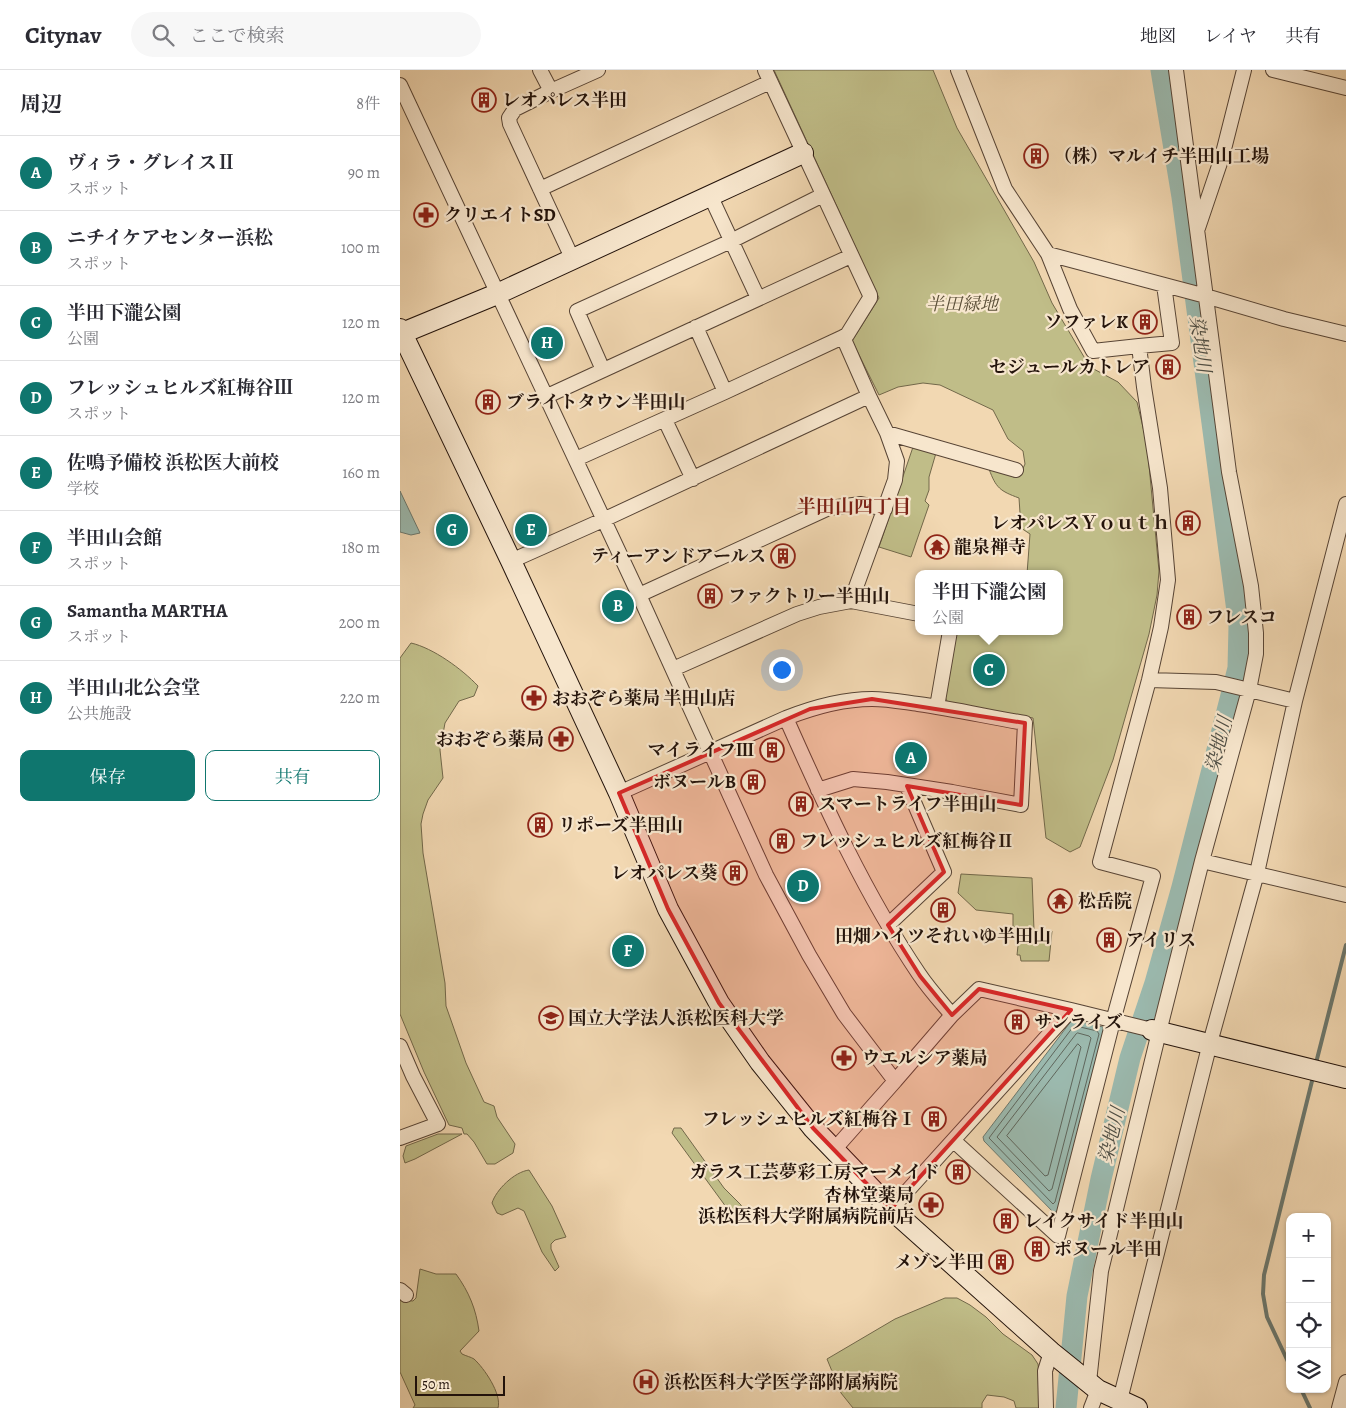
<!DOCTYPE html>
<html lang="ja">
<meta charset="utf-8">
<style>
:root{--surface:#fff;--page:#f7f7f7;--text:#2b2b33;--muted:#7c7c81;--line:#e1e1e2;--accent:#0f766e}
body{margin:0;font-family:Alegreya,"Noto Serif JP",serif;background:var(--page);color:var(--text)}
.controls{position:absolute;right:15px;bottom:15px;display:grid;overflow:hidden;border-radius:10px;box-shadow:0 1px 4px #0004}
.controls button{width:45px;height:45px;display:grid;place-items:center;padding:0;border:0;border-bottom:1px solid var(--line);background:var(--surface);color:var(--text);font:25px sans-serif}
.scale{position:absolute;left:15px;bottom:12px;width:90px;box-sizing:border-box;padding-left:5px;border:2px solid #23130b;border-top:0;font-size:14px;line-height:18px;white-space:nowrap;color:#23130b;-webkit-text-stroke:4px #f7e6cd;paint-order:stroke}
.you{position:absolute;left:381px;top:599px;width:18px;height:18px;margin:-12px;border:4px solid #fff;border-radius:50%;background:#1a73e8;box-shadow:0 0 0 8px #1a73e833}
.badge{display:grid;place-items:center;width:32px;height:32px;border-radius:50%;background:var(--accent);color:#fff;font-size:16px;font-weight:700}
.pin{position:absolute;translate:-50% -50%;border:2px solid #fff;box-shadow:0 1px 5px #0006}
.popup{position:absolute;left:515px;top:500px;width:148px;height:65px;box-sizing:border-box;display:grid;place-content:center;border-radius:10px;background:var(--surface);filter:drop-shadow(0 1px 4px #0005);font-size:16px;white-space:nowrap;color:var(--muted)}
.popup b{font-size:19px;color:var(--text)}
.popup::after{content:'';position:absolute;left:50%;top:100%;margin-left:-10px;border:10px solid transparent;border-top-color:var(--surface)}
.list{margin:0;padding:0;list-style:none}
h2{display:flex;justify-content:space-between;align-items:center;height:65px;margin:0;padding:0 20px;font-size:21px}
h2 small{font-size:16px;font-weight:400;color:var(--muted)}
.list li{display:grid;grid-template-columns:32px 1fr auto;gap:15px;align-items:center;box-sizing:border-box;height:75px;padding:0 20px;border-top:1px solid var(--line)}
.list b{display:block;font-size:19px;white-space:nowrap}
.list p{margin:0;font-size:16px;white-space:nowrap;color:var(--muted)}
.list em{font-size:16px;font-style:normal;color:var(--muted)}
.actions{display:flex;gap:10px;padding:15px 20px}
.actions a{flex:1;padding:11px 0;border:1px solid var(--accent);border-radius:10px;text-align:center;font-size:18px;color:var(--accent)}
.actions .main{background:var(--accent);color:#fff}
.icon{flex:none;width:28px;height:28px;fill:none;stroke:currentColor;stroke-width:2;stroke-linecap:round;stroke-linejoin:round}
.map{position:relative;flex:none;width:946px;height:1338px;overflow:hidden}
header{display:flex;align-items:center;gap:30px;box-sizing:border-box;height:70px;padding:0 25px;background:var(--surface);border-bottom:1px solid var(--line)}
header strong{font-size:24px}
nav{display:flex;gap:28px;margin-inline-start:auto;font-size:18px}
.search{width:350px;height:45px;background:var(--page);display:flex;align-items:center;gap:12px;box-sizing:border-box;padding:0 18px;border-radius:28px;color:var(--muted);font-size:19px}
main{display:flex}
aside{flex:1;background:var(--surface)}
.map>svg:first-child{display:block}
</style>
<header>
<strong>Citynav</strong>
<div class="search"><svg class="icon" aria-label="search" viewBox="0 0 24 24"><circle cx="10" cy="10" r="6"/><path d="M15 15l6 6"/></svg>ここで検索</div>
<nav><a>地図</a><a>レイヤ</a><a>共有</a></nav>
</header>
<main>
<aside>
<h2>周辺<small>8件</small></h2>
<ul class="list">
<li><span class="badge">A</span><div><b>ヴィラ・グレイスⅡ</b><p>スポット</p></div><em>90 m</em></li>
<li><span class="badge">B</span><div><b>ニチイケアセンター浜松</b><p>スポット</p></div><em>100 m</em></li>
<li><span class="badge">C</span><div><b>半田下瀧公園</b><p>公園</p></div><em>120 m</em></li>
<li><span class="badge">D</span><div><b>フレッシュヒルズ紅梅谷Ⅲ</b><p>スポット</p></div><em>120 m</em></li>
<li><span class="badge">E</span><div><b>佐鳴予備校 浜松医大前校</b><p>学校</p></div><em>160 m</em></li>
<li><span class="badge">F</span><div><b>半田山会館</b><p>スポット</p></div><em>180 m</em></li>
<li><span class="badge">G</span><div><b>Samantha MARTHA</b><p>スポット</p></div><em>200 m</em></li>
<li><span class="badge">H</span><div><b>半田山北公会堂</b><p>公共施設</p></div><em>220 m</em></li>
</ul>
<div class="actions"><a class="main">保存</a><a>共有</a></div>
</aside>
<div class="map">
<svg width="946" height="1338" viewBox="0 0 946 1338">
<rect width="100%" height="100%" fill="#f2d8b2"/>
<filter id="stains"><feTurbulence type="fractalNoise" baseFrequency=".004" numOctaves="4"/><feColorMatrix values="0 0 0 0 .2 0 0 0 0 .09 0 0 0 0 .02 0 0 0 .5 -.17"/></filter>
<radialGradient id="worn" r=".72"><stop offset=".6" stop-color="#630" stop-opacity="0"/><stop offset="1" stop-color="#630" stop-opacity=".3"/></radialGradient>
<path fill="#c0bd88" stroke="#72684a" d="M 374,0 L 533,0 L 557,58 L 634,192 L 652,233 L 690,297 L 718,312 L 737,332 L 747,374 L 759,501 L 757,525 L 749,564 L 713,690 L 680,777 L 670,782 L 646,768 L 633,648 L 548,633 L 544,625 L 557,561 L 659,561 L 659,504 L 627,504 L 630,464 L 621,458 L 619,428 C 600,421 596,418 589,399 L 608,402 L 613,407 L 620,405 L 625,394 L 623,381 L 608,369 L 593,340 L 540,315 L 523,313 L 498,317 L 479,325 L 452,271 L 479,228 Z
M 513,377 L 536,383 L 529,407 L 529,420 L 525,431 L 529,435 L 511,487 L 479,477 Z
M 11,573 C 33,578 62,599 78,616 L 74,626 L 59,631 L 45,653 L 40,680 L 43,708 L 28,730 L 23,744 L 21,754 L 23,783 L 45,913 L 46,936 L 66,993 L 84,1032 L 94,1036 L 97,1047 L 115,1074 L 113,1083 L 95,1094 L 87,1094 L 74,1072 L 67,1064 L 64,1064 L 62,1058 L 49,1055 L 24,1002 L 0,944 L 0,588 Z
M 561,804 L 632,808 L 634,860 L 652,861 L 649,891 L 621,891 L 620,885 L 617,885 L 620,857 L 613,857 L 613,844 L 576,840 L 558,823 Z
M 274,1058 L 281,1058 L 324,1118 L 341,1135 L 343,1141 L 342,1145 L 339,1146 L 329,1141 L 272,1063 Z
M 38,1064 L 62,1064 L 15,1089 L 5,1093 L 3,1086 L 6,1076 Z
M 129,1100 L 152,1136 L 166,1167 L 155,1170 L 151,1174 L 151,1179 L 159,1197 L 155,1201 L 142,1182 L 124,1141 L 118,1138 L 102,1145 L 97,1143 L 92,1133 C 96,1120 114,1102 129,1100 Z
M 20,1199 L 36,1204 L 56,1204 C 69,1222 76,1239 79,1261 L 60,1281 L 62,1284 C 66,1286 71,1287 74,1289 C 84,1298 102,1324 98,1338 L 13,1338 L 15,1335 L 0,1302 L 0,1230 L 13,1231 L 16,1228 Z
M 545,1228 L 557,1228 L 570,1235 L 586,1247 L 603,1264 L 632,1285 L 638,1294 L 643,1338 L 616,1338 L 614,1331 L 604,1327 L 587,1325 L 582,1333 L 582,1338 L 453,1338 L 441,1323 L 427,1289 L 495,1249 Z"/>
<path fill="#9bb9ae" stroke="#6b776d" d="M 0,421 L 20,463 L 11,465 L 0,462 Z
M 672,950 L 703,957 L 704,961 L 659,1139 L 654,1143 L 584,1071 L 583,1067 Z"/>
<g fill="none" stroke-linecap="round" stroke-linejoin="round">
<path stroke="#5f665c" stroke-width="1" d="M 676,956 L 697,961 L 699,964 L 655,1132 L 653,1134 L 589,1068 L 673,957 Z
M 678,963 L 689,966 L 691,968 L 652,1119 L 649,1121 L 597,1067 L 676,964 Z
M 678,974 L 681,977 L 648,1105 L 645,1106 L 607,1066 Z"/>
<path stroke="#6b776d" stroke-width="4" d="M 916,993 L 946,875
M 890,1296 L 867,1247 L 863,1224 L 864,1205 L 913,1007
M 901,1319 L 910,1338"/>
<path stroke="#9bb9ae" stroke-width="21" d="M 666,1338 L 677,1226 L 701,1109 L 730,988 L 755,913 L 782,817 L 838,598 L 839,556 L 782,127 L 761,0"/>
<g stroke="#574435" stroke-width="16">
<path id="street" d="M 140,0 L 151,21 L 198,0
M 873,0 L 946,18
M 0,15 L 239,525 L 366,805 L 409,885 L 444,944 L 495,1011 L 433,1081
M 151,21 L 115,39 L 109,48 L 110,54 L 173,190
M 140,119 L 370,12
M 310,125 L 358,228
M 798,158 L 822,87 L 844,0
M 648,184 L 802,225 L 884,249 L 946,264
M 296,257 L 325,322
M 739,276 L 772,273 L 764,215
M 203,300 L 177,241 L 331,171 L 423,125
M 145,327 L 451,186
M 265,350 L 293,409
M 487,363 L 616,400
M 176,389 L 325,322 L 443,267
M 111,491 L 203,450 L 469,326 L 443,267 L 447,265 L 470,228 L 470,225 L 365,0
M 239,525 L 429,438 L 461,434 L 485,439
M 451,531 L 495,410 L 497,391 L 487,363 L 469,326
M 273,599 L 397,544 L 419,537 L 451,531 L 519,544
M 749,610 L 816,612 L 895,631
M 537,637 L 550,561
M 386,648 C 425,736 465,824 519,904 C 529,919 541,932 552,945
M 219,723 L 386,648 C 414,637 442,629 472,629 C 488,629 503,632 518,634 C 554,639 589,647 625,653 L 621,735 L 552,722 L 487,712 L 453,709 L 418,720
M 802,791 L 946,825
M 488,855 L 544,802 L 507,716
M 0,976 L 13,1006 L 38,1054 L 0,1068
M 495,1011 L 552,945 L 579,919 L 671,940
M 554,1071 L 658,1166 L 713,951 L 753,806 L 700,792 L 749,610 L 761,557 L 768,510 L 760,418 L 744,317 L 739,276 L 693,281 L 670,239 L 648,184 L 605,119 L 558,0
M 491,1139 L 671,940 L 752,960
M 0,1220 L 6,1225
M 689,1312 L 701,1201 L 759,962 L 802,791 L 849,620 L 856,584 L 856,563 L 851,516 L 829,402 L 776,0
M 720,1330 L 810,973 L 857,803 L 895,631 L 946,434
M 646,1338 L 645,1301 L 651,1282
M 691,1338 L 698,1320
M 939,1338 L 946,1312"/>
</g>
<g stroke="#23130b" stroke-width="22">
<path id="secondary" d="M 0,259 L 111,491 L 219,723 L 268,839 L 319,933 L 360,992 L 413,1058 L 491,1139 L 651,1282 L 698,1320 L 737,1338
M 0,264 L 97,224 L 403,83
M 752,960 L 946,1008"/>
</g>
<use href="#street" stroke="#f7e6cd" stroke-width="14"/>
<use href="#secondary" stroke="#f7e6cd" stroke-width="20"/>
</g>
<path fill="#d62828" fill-opacity="0.2" stroke="#d62828" stroke-width="4" stroke-linejoin="round" d="M 472,629 L 625,653 L 621,735 L 507,716 L 544,802 L 488,855 L 520,906 L 552,945 L 579,919 L 671,940 L 491,1139 L 413,1058 L 319,933 L 268,839 L 219,723 L 410,639 Z"/>
<defs>
<g id="building-ring" transform="scale(1.25)"><circle r="9.5" fill="#f7e6cd" stroke="#8f2418" stroke-width="1.5"/><path d="M-4-6H4V6H1V3H-1V6H-4ZM-2.5-4.3h1.7v1.8h-1.7ZM.8-4.3h1.7v1.8H.8ZM-2.5-1h1.7V.8h-1.7ZM.8-1h1.7V.8H.8Z" fill="#8f2418"/></g>
<g id="pharmacy-ring" transform="scale(1.25)"><circle r="9.5" fill="#f7e6cd" stroke="#8f2418" stroke-width="1.5"/><path d="M-2-6h4v4h4v4h-4v4h-4v-4h-4v-4h4Z" fill="#8f2418"/></g>
<g id="temple-ring" transform="scale(1.25)"><circle r="9.5" fill="#f7e6cd" stroke="#8f2418" stroke-width="1.5"/><path d="M0-6L5-2H3V0L6.5 2.5H4V6H1.5V3h-3V6H-4V2.5H-6.5L-3 0V-2H-5Z" fill="#8f2418"/></g>
<g id="university-ring" transform="scale(1.25)"><circle r="9.5" fill="#f7e6cd" stroke="#8f2418" stroke-width="1.5"/><path d="M0-5L7-2L0 1L-7-2ZM-4 1L0 2.5L4 1V4Q0 6-4 4Z" fill="#8f2418"/></g>
<g id="hospital-ring" transform="scale(1.25)"><circle r="9.5" fill="#f7e6cd" stroke="#8f2418" stroke-width="1.5"/><path d="M-5-5h3v3.5h4V-5h3V5h-3V1.5h-4V5h-3Z" fill="#8f2418"/></g>
</defs>
<g fill-rule="evenodd">
<use href="#building-ring" x="84" y="30"/>
<use href="#building-ring" x="636" y="86"/>
<use href="#pharmacy-ring" x="26" y="145"/>
<use href="#building-ring" x="745" y="252"/>
<use href="#building-ring" x="768" y="297"/>
<use href="#building-ring" x="88" y="332"/>
<use href="#building-ring" x="788" y="453"/>
<use href="#temple-ring" x="537" y="477"/>
<use href="#building-ring" x="383" y="486"/>
<use href="#building-ring" x="310" y="526"/>
<use href="#building-ring" x="789" y="547"/>
<use href="#pharmacy-ring" x="134" y="628"/>
<use href="#pharmacy-ring" x="161" y="669"/>
<use href="#building-ring" x="372" y="680"/>
<use href="#building-ring" x="353" y="712"/>
<use href="#building-ring" x="401" y="734"/>
<use href="#building-ring" x="140" y="755"/>
<use href="#building-ring" x="382" y="771"/>
<use href="#building-ring" x="335" y="803"/>
<use href="#temple-ring" x="660" y="831"/>
<use href="#building-ring" x="543" y="840"/>
<use href="#building-ring" x="709" y="870"/>
<use href="#university-ring" x="151" y="948"/>
<use href="#building-ring" x="617" y="952"/>
<use href="#pharmacy-ring" x="444" y="988"/>
<use href="#building-ring" x="534" y="1049"/>
<use href="#building-ring" x="558" y="1102"/>
<use href="#pharmacy-ring" x="531" y="1135"/>
<use href="#building-ring" x="606" y="1151"/>
<use href="#building-ring" x="637" y="1179"/>
<use href="#building-ring" x="601" y="1192"/>
<use href="#hospital-ring" x="246" y="1312"/>
</g>
<g text-anchor="middle" stroke-width="4.5" stroke-linejoin="round" paint-order="stroke">
<g font-size="18" font-weight="bold" fill="#23130b" stroke="#f7e6cd" text-anchor="start">
<text x="102" y="36">レオパレス半田</text>
<text x="654" y="92">（株）マルイチ半田山工場</text>
<text x="44" y="151">クリエイトSD</text>
<text x="728" y="258" text-anchor="end">ソファレK</text>
<text x="750" y="303" text-anchor="end">セジュールカトレア</text>
<text x="106" y="338">ブライトタウン半田山</text>
<text x="770" y="459" text-anchor="end">レオパレスＹｏｕｔｈ</text>
<text x="554" y="483">龍泉禅寺</text>
<text x="366" y="492" text-anchor="end">ティーアンドアールス</text>
<text x="328" y="532">ファクトリー半田山</text>
<text x="806" y="553">フレスコ</text>
<text x="152" y="634">おおぞら薬局 半田山店</text>
<text x="144" y="675" text-anchor="end">おおぞら薬局</text>
<text x="354" y="686" text-anchor="end">マイライフⅢ</text>
<text x="336" y="718" text-anchor="end">ボヌールB</text>
<text x="418" y="740">スマートライフ半田山</text>
<text x="158" y="761">リポーズ半田山</text>
<text x="400" y="777">フレッシュヒルズ紅梅谷Ⅱ</text>
<text x="318" y="809" text-anchor="end">レオパレス葵</text>
<text x="678" y="837">松岳院</text>
<text x="543" y="872" text-anchor="middle">田畑ハイツそれいゆ半田山</text>
<text x="726" y="876">アイリス</text>
<text x="168" y="954">国立大学法人浜松医科大学</text>
<text x="634" y="958">サンライズ</text>
<text x="462" y="994">ウエルシア薬局</text>
<text x="516" y="1055" text-anchor="end">フレッシュヒルズ紅梅谷Ⅰ</text>
<text x="540" y="1108" text-anchor="end">ガラス工芸夢彩工房マーメイド</text>
<text x="514" y="1131" text-anchor="end">杏林堂薬局<tspan x="514" dy="21">浜松医科大学附属病院前店</tspan></text>
<text x="624" y="1157">レイクサイド半田山</text>
<text x="654" y="1185">ポヌール半田</text>
<text x="584" y="1198" text-anchor="end">メゾン半田</text>
<text x="264" y="1318">浜松医科大学医学部附属病院</text>
</g>
<g font-size="18" font-style="italic" fill="#5a4e37" stroke="#f7e6cd">
<text x="562" y="240">半田緑地</text>
</g>
<g font-size="19" font-style="italic" fill="#4d4d44" stroke="#f7e6cd">
<text transform="translate(801 274) rotate(82)" y="7">染地川</text>
<text transform="translate(818 674) rotate(-76)" y="7">染地川</text>
<text transform="translate(711 1065) rotate(-76)" y="7">染地川</text>
</g>
<g font-size="19" font-weight="bold" fill="#7a1f14" stroke="#f7e6cd">
<text x="454" y="443">半田山四丁目</text>
</g>
</g>
<rect width="100%" height="100%" filter="url(#stains)"/>
<rect width="100%" height="100%" fill="url(#worn)"/>
</svg>
<div class="controls">
<button>+</button>
<button>−</button>
<button><svg class="icon" aria-label="locate" viewBox="0 0 24 24"><circle cx="12" cy="12" r="6"/><path d="M12 2v4M12 18v4M2 12h4M18 12h4"/></svg></button>
<button><svg class="icon" aria-label="layers" viewBox="0 0 24 24"><path d="M12 4l9 5-9 5-9-5zM3 14l9 5 9-5"/></svg></button>
</div>
<div class="scale">50 m</div>
<div class="you"></div>
<div class="pin badge" style="left:511px;top:688px">A</div>
<div class="pin badge" style="left:218px;top:536px">B</div>
<div class="pin badge" style="left:589px;top:600px">C</div>
<div class="popup"><b>半田下瀧公園</b>公園</div>
<div class="pin badge" style="left:403px;top:816px">D</div>
<div class="pin badge" style="left:131px;top:460px">E</div>
<div class="pin badge" style="left:228px;top:881px">F</div>
<div class="pin badge" style="left:52px;top:460px">G</div>
<div class="pin badge" style="left:147px;top:273px">H</div>
</div>
</main>
